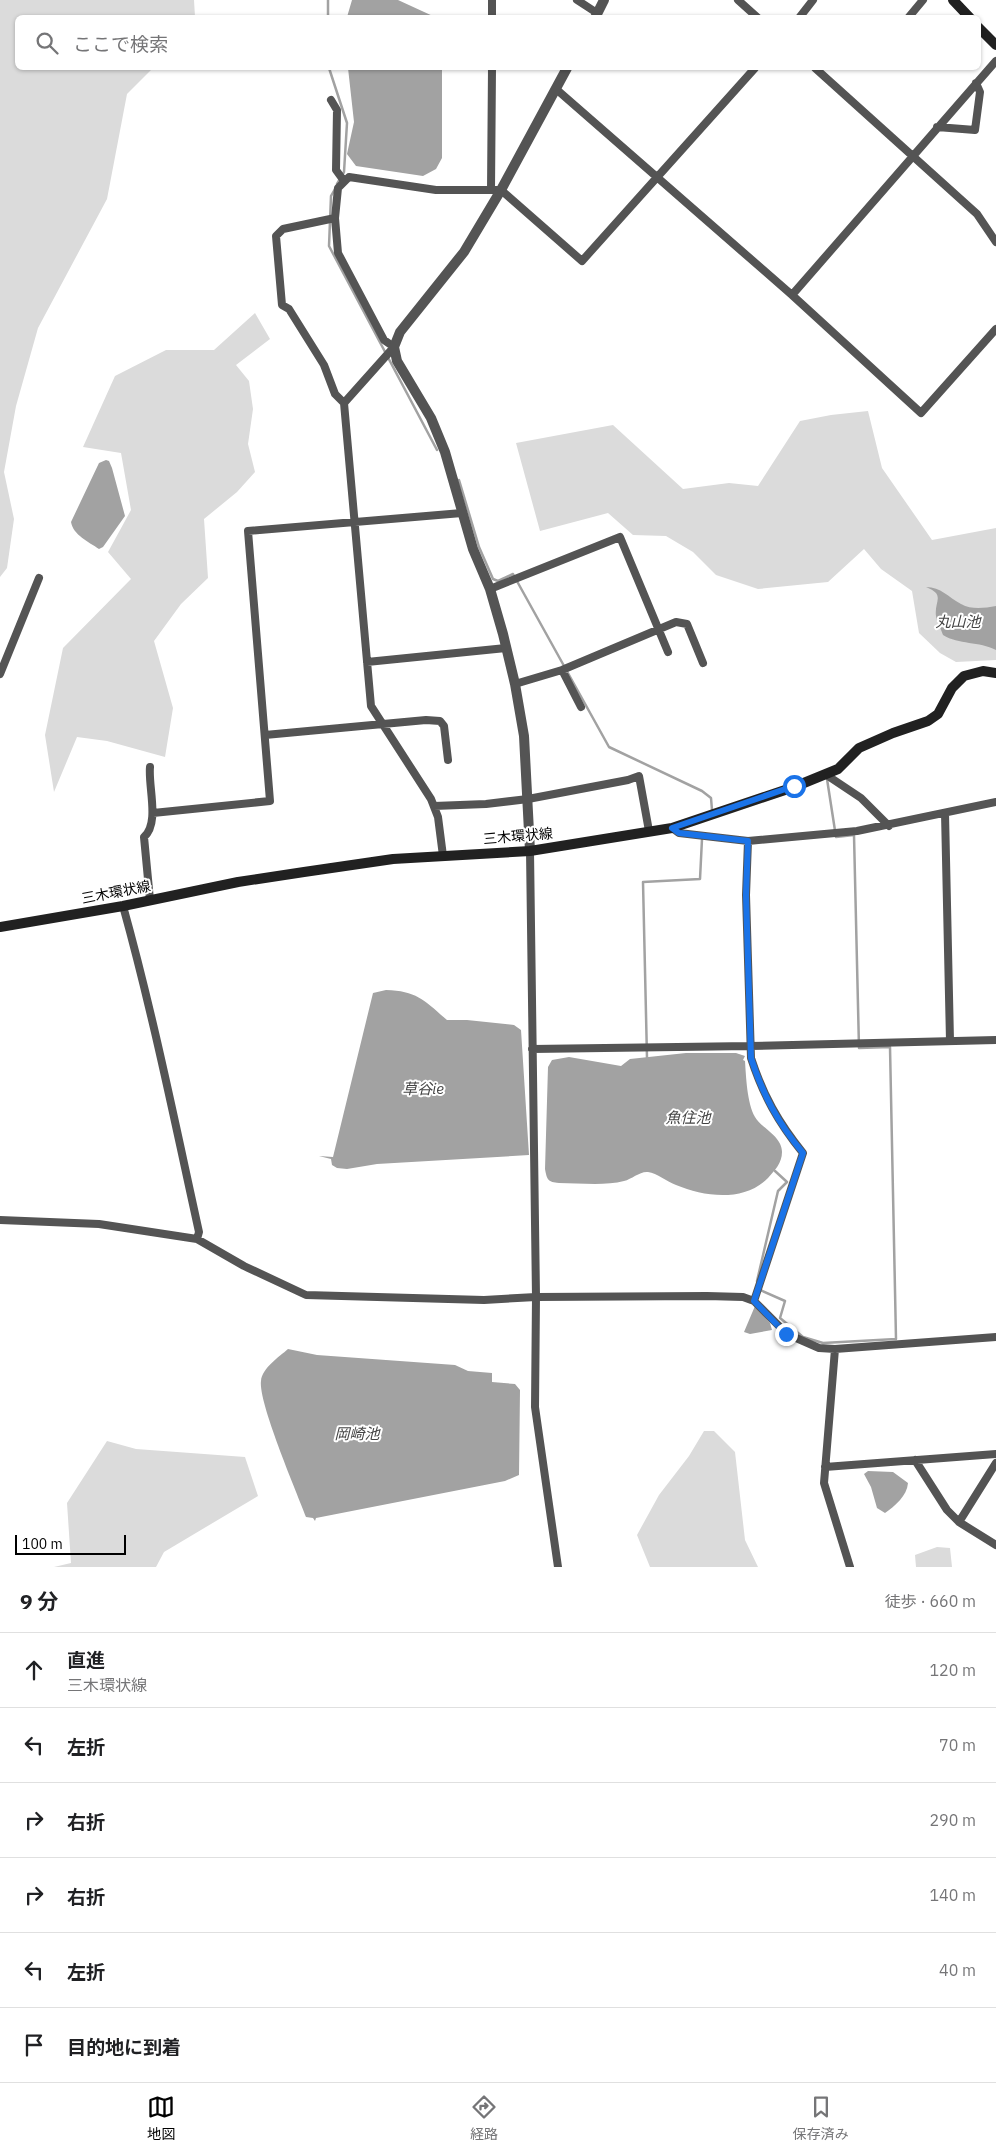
<!DOCTYPE html>
<html lang="ja">
<meta charset="utf-8">
<style>
:root{--surface:#fff;--page:#f2f2f2;--text:#202124;--muted:#757577;--line:#e0e0e0;--accent:#000}
body{margin:0;font-family:"IBM Plex Sans","Noto Sans JP",sans-serif;background:var(--page);color:var(--text)}
.scale{position:absolute;left:15px;bottom:12px;width:111px;box-sizing:border-box;padding-left:5px;border:2px solid #000;border-top:0;font-size:14px;line-height:18px;white-space:nowrap;color:#000;-webkit-text-stroke:4px #fff;paint-order:stroke}
.stop{position:absolute;width:15px;height:15px;margin:-11px;border:4px solid #1a73e8;border-radius:50%;background:#fff}
.stop.end{background:#1a73e8;border-color:#fff;box-shadow:0 1px 5px #0008}
.list{margin:0;padding:0;list-style:none}
h2{display:flex;justify-content:space-between;align-items:center;height:65px;margin:0;padding:0 20px;font-size:21px}
h2 small{font-size:16px;font-weight:400;color:var(--muted)}
.list li{display:grid;grid-template-columns:32px 1fr auto;gap:15px;align-items:center;box-sizing:border-box;height:75px;padding:0 20px;border-top:1px solid var(--line)}
.list b{display:block;font-size:19px;white-space:nowrap}
.list p{margin:0;font-size:16px;white-space:nowrap;color:var(--muted)}
.list em{font-size:16px;font-style:normal;color:var(--muted)}
.icon{flex:none;width:28px;height:28px;fill:none;stroke:currentColor;stroke-width:2;stroke-linecap:round;stroke-linejoin:round}
.map{position:relative;flex:none;width:996px;height:1567px;overflow:hidden}
.search{position:absolute;background:var(--surface);box-shadow:0 1px 4px #0004;left:15px;right:15px;top:15px;height:55px;display:flex;align-items:center;gap:12px;box-sizing:border-box;padding:0 18px;border-radius:8px;color:var(--muted);font-size:19px}
.sheet{height:515px;background:var(--surface)}
nav{display:flex;justify-content:space-around;align-items:center;box-sizing:border-box;height:70px;border-top:1px solid var(--line);background:var(--surface);font-size:14px;color:var(--muted)}
nav a{display:grid;justify-items:center;gap:2px}
nav .on{color:var(--accent)}
.map>svg:first-child{display:block}
</style>
<div class="map">
<svg width="996" height="1567" viewBox="0 0 996 1567">
<rect width="100%" height="100%" fill="#fff"/>
<path fill="#dbdbdb" d="M 0,0 L 194,0 L 195,17 L 18,18 L 18,68 L 153,68 L 127,94 L 107,199 L 38,328 L 16,406 L 4,472 L 14,519 L 7,568 L 0,577 Z
M 255,313 L 270,339 L 236,365 L 249,381 L 253,409 L 248,444 L 255,472 L 237,492 L 204,519 L 208,578 L 181,604 L 154,641 L 173,708 L 165,757 L 107,741 L 77,737 L 54,792 L 45,735 L 63,648 L 131,579 L 108,552 L 131,510 L 121,453 L 83,447 L 115,376 L 166,350 L 214,350 Z
M 868,411 L 882,468 L 932,540 L 996,528 L 996,660 L 956,662 L 940,653 L 919,633 L 912,591 L 881,569 L 864,549 L 828,582 L 758,589 L 716,575 L 693,552 L 666,536 L 633,535 L 608,513 L 540,531 L 516,443 L 613,425 L 683,489 L 729,483 L 758,486 L 800,421 L 831,415 Z
M 704,1431 L 714,1431 L 735,1452 L 745,1540 L 758,1567 L 650,1567 L 637,1535 L 659,1495 L 689,1456 Z
M 107,1441 L 136,1449 L 245,1457 L 258,1496 L 164,1552 L 156,1567 L 54,1567 L 71,1563 L 67,1503 Z
M 937,1547 L 950,1548 L 952,1567 L 916,1567 L 915,1555 Z"/>
<path fill="#a2a2a2" d="M 352,0 L 398,0 L 435,17 L 347,17 Z
M 348,68 L 442,68 L 442,158 L 436,169 L 423,176 L 356,166 L 347,154 L 354,122 Z
M 106,460 L 109,461 L 112,468 L 125,516 L 103,547 L 99,549 C 89,542 73,535 71,522 L 99,463 Z
M 926,587 C 941,587 948,597 961,604 C 972,610 984,608 996,606 L 996,650 C 979,641 959,645 943,635 C 941,629 937,622 936,616 C 934,601 946,595 926,587 Z
M 386,990 C 417,991 424,1000 447,1020 L 467,1020 L 514,1025 L 521,1030 L 529,1155 L 377,1164 L 347,1169 L 337,1168 L 332,1165 L 331,1159 L 319,1156 L 333,1157 L 373,993 Z
M 686,1053 L 736,1053 L 745,1056 L 743,1060 L 745,1061 C 746,1076 747,1103 755,1117 C 761,1128 782,1136 782,1152 C 782,1163 775,1170 768,1178 C 744,1202 705,1197 676,1185 C 667,1182 657,1173 648,1172 C 640,1171 632,1179 624,1181 C 605,1186 579,1183 559,1183 C 548,1182 547,1180 545,1169 L 548,1067 L 552,1060 L 569,1057 L 621,1066 L 630,1059 Z
M 755,1306 L 770,1323 L 772,1330 L 750,1334 L 744,1332 Z
M 288,1349 L 317,1355 L 455,1365 L 468,1371 L 492,1373 L 492,1382 L 515,1384 L 520,1390 L 519,1475 L 505,1481 L 316,1518 L 315,1521 L 313,1518 L 306,1517 C 297,1493 258,1402 261,1381 C 262,1368 279,1357 288,1349 Z
M 868,1471 L 893,1472 L 908,1483 C 907,1496 895,1506 885,1513 L 877,1508 L 871,1487 L 864,1474 Z"/>
<g fill="none" stroke-linecap="round" stroke-linejoin="round">
<path stroke="#a2a2a2" stroke-width="2.5" d="M 328,18 L 328,0
M 329,68 L 347,123 L 344,172 L 337,184
M 335,189 L 331,196 L 329,246 L 437,450
M 459,480 L 479,547 L 493,579 L 498,581 L 513,574 L 609,747 L 702,791 L 711,798 L 712,810
M 647,1058 L 643,882 L 700,879 L 702,839
M 757,1281 L 778,1191 L 787,1182 L 775,1171
M 758,1289 L 785,1301 L 780,1318 L 803,1337 L 823,1343 L 896,1339 L 890,1047 L 859,1048 L 854,835 L 836,837 L 827,779"/>
<path stroke="#545454" stroke-width="8" d="M 577,0 L 597,13
M 738,0 L 758,18
M 492,18 L 492,0
M 799,18 L 813,0
M 908,18 L 923,0
M 815,68 L 977,214 L 996,242
M 556,89 L 792,295 L 921,413 L 996,329
M 331,100 L 337,110 L 336,170 L 344,181
M 937,127 L 975,130 L 980,92 L 976,83
M 491,190 L 492,68
M 335,218 L 283,229 L 276,236 L 282,305 L 289,309 L 324,365 L 335,394 L 344,403
M 792,295 L 996,61
M 490,589 L 620,537 L 668,652
M 367,662 L 506,648
M 562,670 L 581,707
M 0,674 L 39,578
M 515,684 L 562,670 L 676,622 L 687,624 L 703,663
M 265,735 L 426,720 L 440,721 L 444,726 L 448,760
M 150,767 C 148,787 160,823 144,837 L 150,900
M 825,774 L 861,798 L 889,826
M 434,806 L 486,804 L 528,799 L 628,780 L 639,776 L 649,831
M 153,813 L 270,801 L 248,531 L 462,513
M 945,813 L 950,1041
M 672,828 L 679,833 L 748,841 L 857,831 L 996,802
M 748,841 L 746,895 L 751,1058 C 763,1095 778,1122 803,1153 L 754,1301
M 530,851 L 536,1297 L 535,1407 L 558,1567
M 443,856 L 438,817 L 431,799 L 371,706 L 344,403 L 394,347 L 384,340 L 338,253 L 335,218 L 338,188 L 349,177 L 436,190 L 501,190 L 582,261 L 755,68
M 123,906 C 153,1014 175,1123 199,1232 L 197,1239
M 532,1049 L 750,1046 L 996,1040
M 0,1220 L 99,1224 L 197,1239 L 244,1266 L 306,1295 L 484,1300 L 536,1297 L 707,1296 L 743,1297 L 754,1301 L 787,1334 L 819,1348 L 835,1349 L 996,1337
M 835,1349 L 824,1483 L 850,1567
M 915,1460 L 947,1510 L 959,1522 L 996,1545
M 825,1467 L 996,1454
M 959,1522 L 996,1463"/>
<path stroke="#545454" stroke-width="10" d="M 595,18 L 604,0
M 530,851 L 524,736 L 515,684 L 503,634 L 490,589 L 473,549 L 445,452 L 431,418 L 397,361 L 394,347 L 400,332 L 464,252 L 501,190 L 567,68"/>
<path stroke="#212121" stroke-width="10" d="M 953,0 L 970,18
M 978,27 L 996,45
M 0,927 L 123,906 L 238,882 L 304,872 L 393,859 L 530,851 L 672,828 L 794,787 L 838,769 L 859,748 L 893,733 L 928,721 L 938,714 L 952,688 L 964,676 L 983,671 L 996,673"/>
</g>
<g fill="none" stroke-linecap="round" stroke-linejoin="round">
<path stroke="#1a73e8" stroke-width="6" d="M 786,1334 L 754,1301 L 803,1153 C 778,1123 763,1095 751,1058 L 746,895 L 748,841 L 679,833 L 672,828 L 794,786"/>
</g>
<g text-anchor="middle" stroke-width="4" stroke-linejoin="round" paint-order="stroke">
<g font-size="14" fill="#000" stroke="#fff">
<text transform="translate(518 836) rotate(-5)" y="5">三木環状線</text>
<text transform="translate(116 892) rotate(-11)" y="5">三木環状線</text>
</g>
<g font-size="15" font-style="italic" fill="#434343" stroke="#fff">
<text x="958" y="627">丸山池</text>
<text x="423" y="1094">草谷ie</text>
<text x="688" y="1123">魚住池</text>
<text x="357" y="1439">岡崎池</text>
</g>
</g>
</svg>
<div class="scale">100 m</div>
<div class="stop" style="left:794px;top:786px"></div>
<div class="stop end" style="left:786px;top:1334px"></div>
<div class="search"><svg class="icon" aria-label="search" viewBox="0 0 24 24"><circle cx="10" cy="10" r="6"/><path d="M15 15l6 6"/></svg>ここで検索</div>
</div>
<section class="sheet">
<h2>9 分<small>徒歩 · 660 m</small></h2>
<ul class="list">
<li><svg class="icon" aria-label="ahead" viewBox="0 0 24 24"><path d="M12 20V5M6 11l6-6 6 6"/></svg><div><b>直進</b><p>三木環状線</p></div><em>120 m</em></li>
<li><svg class="icon" aria-label="left" viewBox="0 0 24 24"><path d="M17 20v-9H6M10 6l-5 5 5 5"/></svg><div><b>左折</b></div><em>70 m</em></li>
<li><svg class="icon" aria-label="right" viewBox="0 0 24 24"><path d="M7 20v-9h11M14 6l5 5-5 5"/></svg><div><b>右折</b></div><em>290 m</em></li>
<li><svg class="icon" aria-label="right" viewBox="0 0 24 24"><path d="M7 20v-9h11M14 6l5 5-5 5"/></svg><div><b>右折</b></div><em>140 m</em></li>
<li><svg class="icon" aria-label="left" viewBox="0 0 24 24"><path d="M17 20v-9H6M10 6l-5 5 5 5"/></svg><div><b>左折</b></div><em>40 m</em></li>
<li><svg class="icon" aria-label="arrive" viewBox="0 0 24 24"><path d="M6 21V4h12l-3 4 3 4H6"/></svg><div><b>目的地に到着</b></div></li>
</ul>
</section>
<nav>
<a class="on"><svg class="icon" aria-label="map" viewBox="0 0 24 24"><path d="M3 6l6-2 6 2 6-2v14l-6 2-6-2-6 2zM9 4v14M15 6v14"/></svg>地図</a>
<a><svg class="icon" aria-label="directions" viewBox="0 0 24 24"><path d="M12 3l9 9-9 9-9-9zM9 14v-3h6M13 9l2 2-2 2"/></svg>経路</a>
<a><svg class="icon" aria-label="saved" viewBox="0 0 24 24"><path d="M7 4h10v16l-5-4-5 4z"/></svg>保存済み</a>
</nav>
